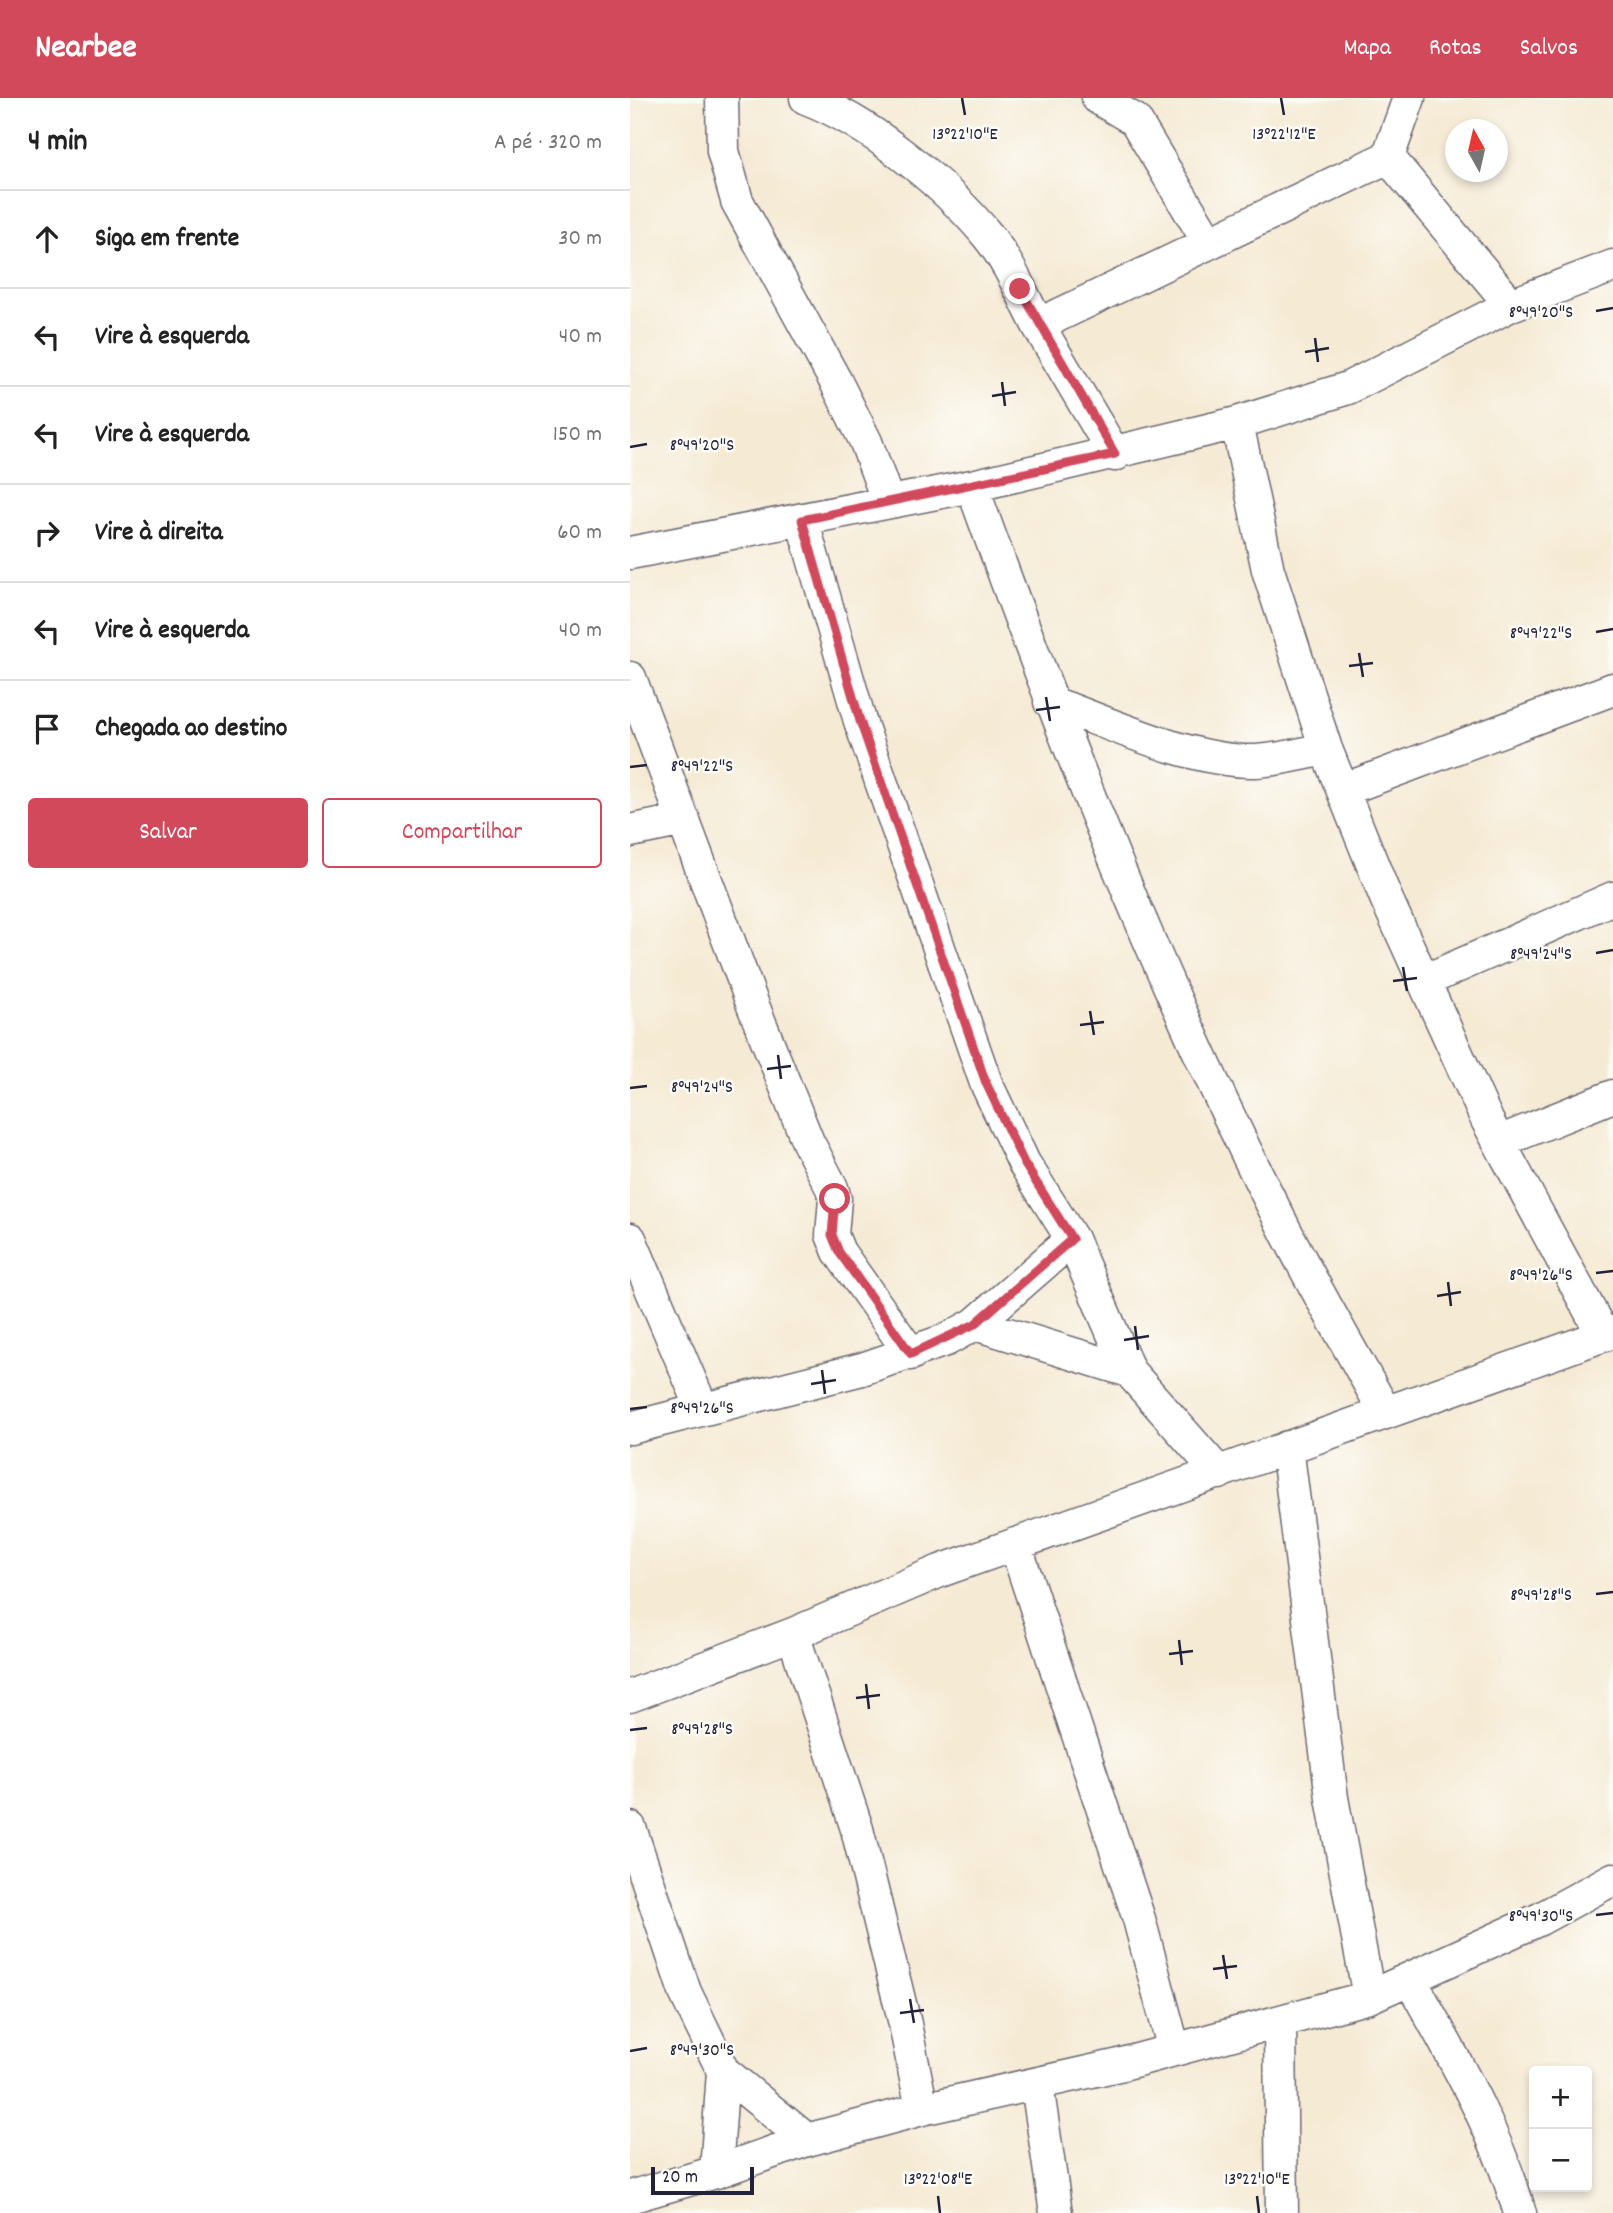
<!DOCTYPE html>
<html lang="pt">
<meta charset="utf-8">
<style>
:root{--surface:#fff;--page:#f2f2f2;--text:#222;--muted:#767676;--line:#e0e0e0;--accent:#d1495b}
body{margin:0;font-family:Dekko,sans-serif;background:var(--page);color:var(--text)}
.controls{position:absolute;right:21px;bottom:21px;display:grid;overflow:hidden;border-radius:7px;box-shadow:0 4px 10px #0003}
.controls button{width:63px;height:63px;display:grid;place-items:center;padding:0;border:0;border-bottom:2px solid var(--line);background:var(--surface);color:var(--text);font:35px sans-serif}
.compass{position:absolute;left:815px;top:21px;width:63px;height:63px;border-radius:50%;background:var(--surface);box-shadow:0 4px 10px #0003;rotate:352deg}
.scale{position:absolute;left:21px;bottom:18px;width:103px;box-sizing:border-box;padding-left:7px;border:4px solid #22223b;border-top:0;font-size:19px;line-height:24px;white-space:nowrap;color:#22223b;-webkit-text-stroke:5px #fdfcf7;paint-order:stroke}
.stop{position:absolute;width:21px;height:21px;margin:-16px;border:5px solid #d1495b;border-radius:50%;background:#fff}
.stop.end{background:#d1495b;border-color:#fff;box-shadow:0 2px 7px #0008}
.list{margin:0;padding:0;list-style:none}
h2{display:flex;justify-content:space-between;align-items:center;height:91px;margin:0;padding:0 28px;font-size:30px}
h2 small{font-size:23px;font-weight:400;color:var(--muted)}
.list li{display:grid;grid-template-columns:46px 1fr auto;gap:21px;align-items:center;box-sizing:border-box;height:98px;padding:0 28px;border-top:2px solid var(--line)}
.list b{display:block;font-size:26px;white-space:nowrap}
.list em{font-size:23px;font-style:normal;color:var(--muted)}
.actions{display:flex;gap:14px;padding:21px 28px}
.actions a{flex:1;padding:16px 0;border:2px solid var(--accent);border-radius:7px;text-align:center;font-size:24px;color:var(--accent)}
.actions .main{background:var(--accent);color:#fff}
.icon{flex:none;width:38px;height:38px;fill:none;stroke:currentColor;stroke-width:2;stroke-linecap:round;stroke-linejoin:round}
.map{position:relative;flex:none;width:983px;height:2115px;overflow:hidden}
header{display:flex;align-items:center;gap:42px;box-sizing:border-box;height:98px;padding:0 35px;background:var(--accent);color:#fff}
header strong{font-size:33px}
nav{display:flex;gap:38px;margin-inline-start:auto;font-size:24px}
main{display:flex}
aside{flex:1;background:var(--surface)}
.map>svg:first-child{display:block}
</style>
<header>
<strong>Nearbee</strong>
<nav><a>Mapa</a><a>Rotas</a><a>Salvos</a></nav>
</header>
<main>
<aside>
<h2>4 min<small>A pé · 320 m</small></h2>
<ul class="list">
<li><svg class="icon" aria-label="ahead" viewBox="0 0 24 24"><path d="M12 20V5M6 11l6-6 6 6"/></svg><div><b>Siga em frente</b></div><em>30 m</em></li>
<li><svg class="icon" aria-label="left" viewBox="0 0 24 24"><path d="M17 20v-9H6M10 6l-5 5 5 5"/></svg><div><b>Vire à esquerda</b></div><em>40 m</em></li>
<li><svg class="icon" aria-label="left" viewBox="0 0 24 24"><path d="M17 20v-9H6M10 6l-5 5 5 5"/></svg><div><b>Vire à esquerda</b></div><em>150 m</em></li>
<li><svg class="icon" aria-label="right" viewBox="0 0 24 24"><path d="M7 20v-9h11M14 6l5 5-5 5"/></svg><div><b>Vire à direita</b></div><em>60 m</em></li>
<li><svg class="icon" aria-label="left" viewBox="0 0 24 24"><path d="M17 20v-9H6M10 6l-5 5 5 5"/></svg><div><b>Vire à esquerda</b></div><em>40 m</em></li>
<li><svg class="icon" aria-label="arrive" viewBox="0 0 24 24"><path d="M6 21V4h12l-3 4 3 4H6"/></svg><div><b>Chegada ao destino</b></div></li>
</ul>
<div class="actions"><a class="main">Salvar</a><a>Compartilhar</a></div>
</aside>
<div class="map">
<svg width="983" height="2115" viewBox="0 0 983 2115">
<rect width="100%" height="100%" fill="#fdfcf7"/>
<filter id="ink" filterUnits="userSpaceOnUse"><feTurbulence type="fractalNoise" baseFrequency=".0143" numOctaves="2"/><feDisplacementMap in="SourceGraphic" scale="14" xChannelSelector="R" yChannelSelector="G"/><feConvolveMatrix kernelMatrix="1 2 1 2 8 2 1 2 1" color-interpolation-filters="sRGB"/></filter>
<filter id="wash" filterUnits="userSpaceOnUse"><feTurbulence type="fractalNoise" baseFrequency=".00686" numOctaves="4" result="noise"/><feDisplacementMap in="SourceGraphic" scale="28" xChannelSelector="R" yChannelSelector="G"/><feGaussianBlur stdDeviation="1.57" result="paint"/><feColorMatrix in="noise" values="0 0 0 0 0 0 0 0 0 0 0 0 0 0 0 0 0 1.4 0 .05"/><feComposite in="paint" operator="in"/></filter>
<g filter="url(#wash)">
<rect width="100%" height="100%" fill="#f5ead4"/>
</g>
<g filter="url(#ink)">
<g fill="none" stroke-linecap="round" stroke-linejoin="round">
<g stroke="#6c6871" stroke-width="35">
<path id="street" d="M 92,0 L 93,53 L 107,103 L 206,284 L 236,344 L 258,404
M 176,0 C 239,24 315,86 358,138 C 379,164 393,198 408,227
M 468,0 L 505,22 L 579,145
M 758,59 L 881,207
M 607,325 L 638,472 L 696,651 L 756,800 L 857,1022 L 973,1237
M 485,357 L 408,227 L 758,59 L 779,0
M 342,388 C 432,639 530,886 651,1124 C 683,1188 720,1250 755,1314
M 172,422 L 230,623 L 356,985 L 394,1065 L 442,1141 L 499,1273 L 589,1375
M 0,455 L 342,388 L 607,325 L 718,290 L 881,207 L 983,168
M 0,580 L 124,910 L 178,1044 L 202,1090 L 205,1101 L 202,1137 L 209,1154 L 281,1256
M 420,604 C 480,625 563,665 626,663 C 649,662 673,655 696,651
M 713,692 L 983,591
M 0,733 L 54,722
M 794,883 L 983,800
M 869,1044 L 983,998
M 0,1141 L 72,1310
M 345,1226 L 499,1273
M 0,1330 L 232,1271 L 316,1242 L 345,1226 L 442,1141
M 657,1349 L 702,1700 L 739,1899
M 385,1446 L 509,1821 L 544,1952
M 163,1536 L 227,1731 L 275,1926 L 292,2011
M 0,1598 L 163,1536 L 310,1473 L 983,1234
M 0,1730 L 55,1894 L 93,1973 L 177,2042
M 780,1881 C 822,1957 866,2031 890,2115
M 650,1926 L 652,2115
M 407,1987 L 426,2115
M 86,2074 L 93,1973
M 0,2099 L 86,2074 L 177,2042 L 292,2011 L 489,1967 L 739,1899 L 910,1821 L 983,1781"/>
</g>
<use href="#street" stroke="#fff" stroke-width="32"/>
</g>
</g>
<g fill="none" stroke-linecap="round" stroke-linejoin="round" filter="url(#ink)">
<path stroke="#d1495b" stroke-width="9" d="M 205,1101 L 202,1137 L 209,1154 L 281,1256 L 345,1226 L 442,1141 L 394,1065 L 356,985 L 230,623 L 172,422 L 485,356 L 390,191"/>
</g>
<path fill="none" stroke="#22223b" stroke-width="2.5" d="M 332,0 L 335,17M 651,0 L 654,17M 966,213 L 983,210M 685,240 L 688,264M 675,254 L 699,250M 372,284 L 375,308M 362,298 L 386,294M 0,349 L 17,346M 966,534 L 983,531M 729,555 L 733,579M 719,568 L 743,565M 416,599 L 420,623M 406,612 L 430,609M 0,669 L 17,667M 966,855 L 983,852M 773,869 L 777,893M 763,883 L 787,880M 460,913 L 464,937M 450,927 L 474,924M 148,957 L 151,981M 137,971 L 161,968M 0,990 L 17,988M 966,1175 L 983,1173M 818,1184 L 821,1208M 807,1198 L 831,1194M 505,1228 L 508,1252M 494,1242 L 519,1238M 192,1272 L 195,1296M 181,1286 L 206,1282M 0,1311 L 17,1309M 966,1496 L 983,1494M 549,1542 L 552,1567M 539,1556 L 563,1553M 236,1586 L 239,1611M 226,1600 L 250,1597M 0,1632 L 17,1630M 966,1817 L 983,1815M 593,1857 L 597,1881M 583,1871 L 607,1868M 280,1901 L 284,1925M 270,1915 L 294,1912M 0,1953 L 17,1950M 308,2098 L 310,2115M 627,2098 L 629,2115"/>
<g font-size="18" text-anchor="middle" fill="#22223b" stroke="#fdfcf7" stroke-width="5" stroke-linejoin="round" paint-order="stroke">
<text x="335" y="41">13°22'10"E</text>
<text x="654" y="41">13°22'12"E</text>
<text x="911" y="219">8°49'20"S</text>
<text x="72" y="352">8°49'20"S</text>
<text x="911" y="540">8°49'22"S</text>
<text x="72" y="673">8°49'22"S</text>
<text x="911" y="861">8°49'24"S</text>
<text x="72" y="994">8°49'24"S</text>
<text x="911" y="1182">8°49'26"S</text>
<text x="72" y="1315">8°49'26"S</text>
<text x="911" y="1502">8°49'28"S</text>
<text x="72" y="1636">8°49'28"S</text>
<text x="911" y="1823">8°49'30"S</text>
<text x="72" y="1957">8°49'30"S</text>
<text x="308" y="2086">13°22'08"E</text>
<text x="627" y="2086">13°22'10"E</text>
</g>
</svg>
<div class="controls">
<button>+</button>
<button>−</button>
</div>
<svg class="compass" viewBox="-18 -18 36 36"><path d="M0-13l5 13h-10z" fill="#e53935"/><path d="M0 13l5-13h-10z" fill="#767676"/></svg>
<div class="scale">20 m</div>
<div class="stop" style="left:205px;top:1101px"></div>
<div class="stop end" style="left:390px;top:191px"></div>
</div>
</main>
